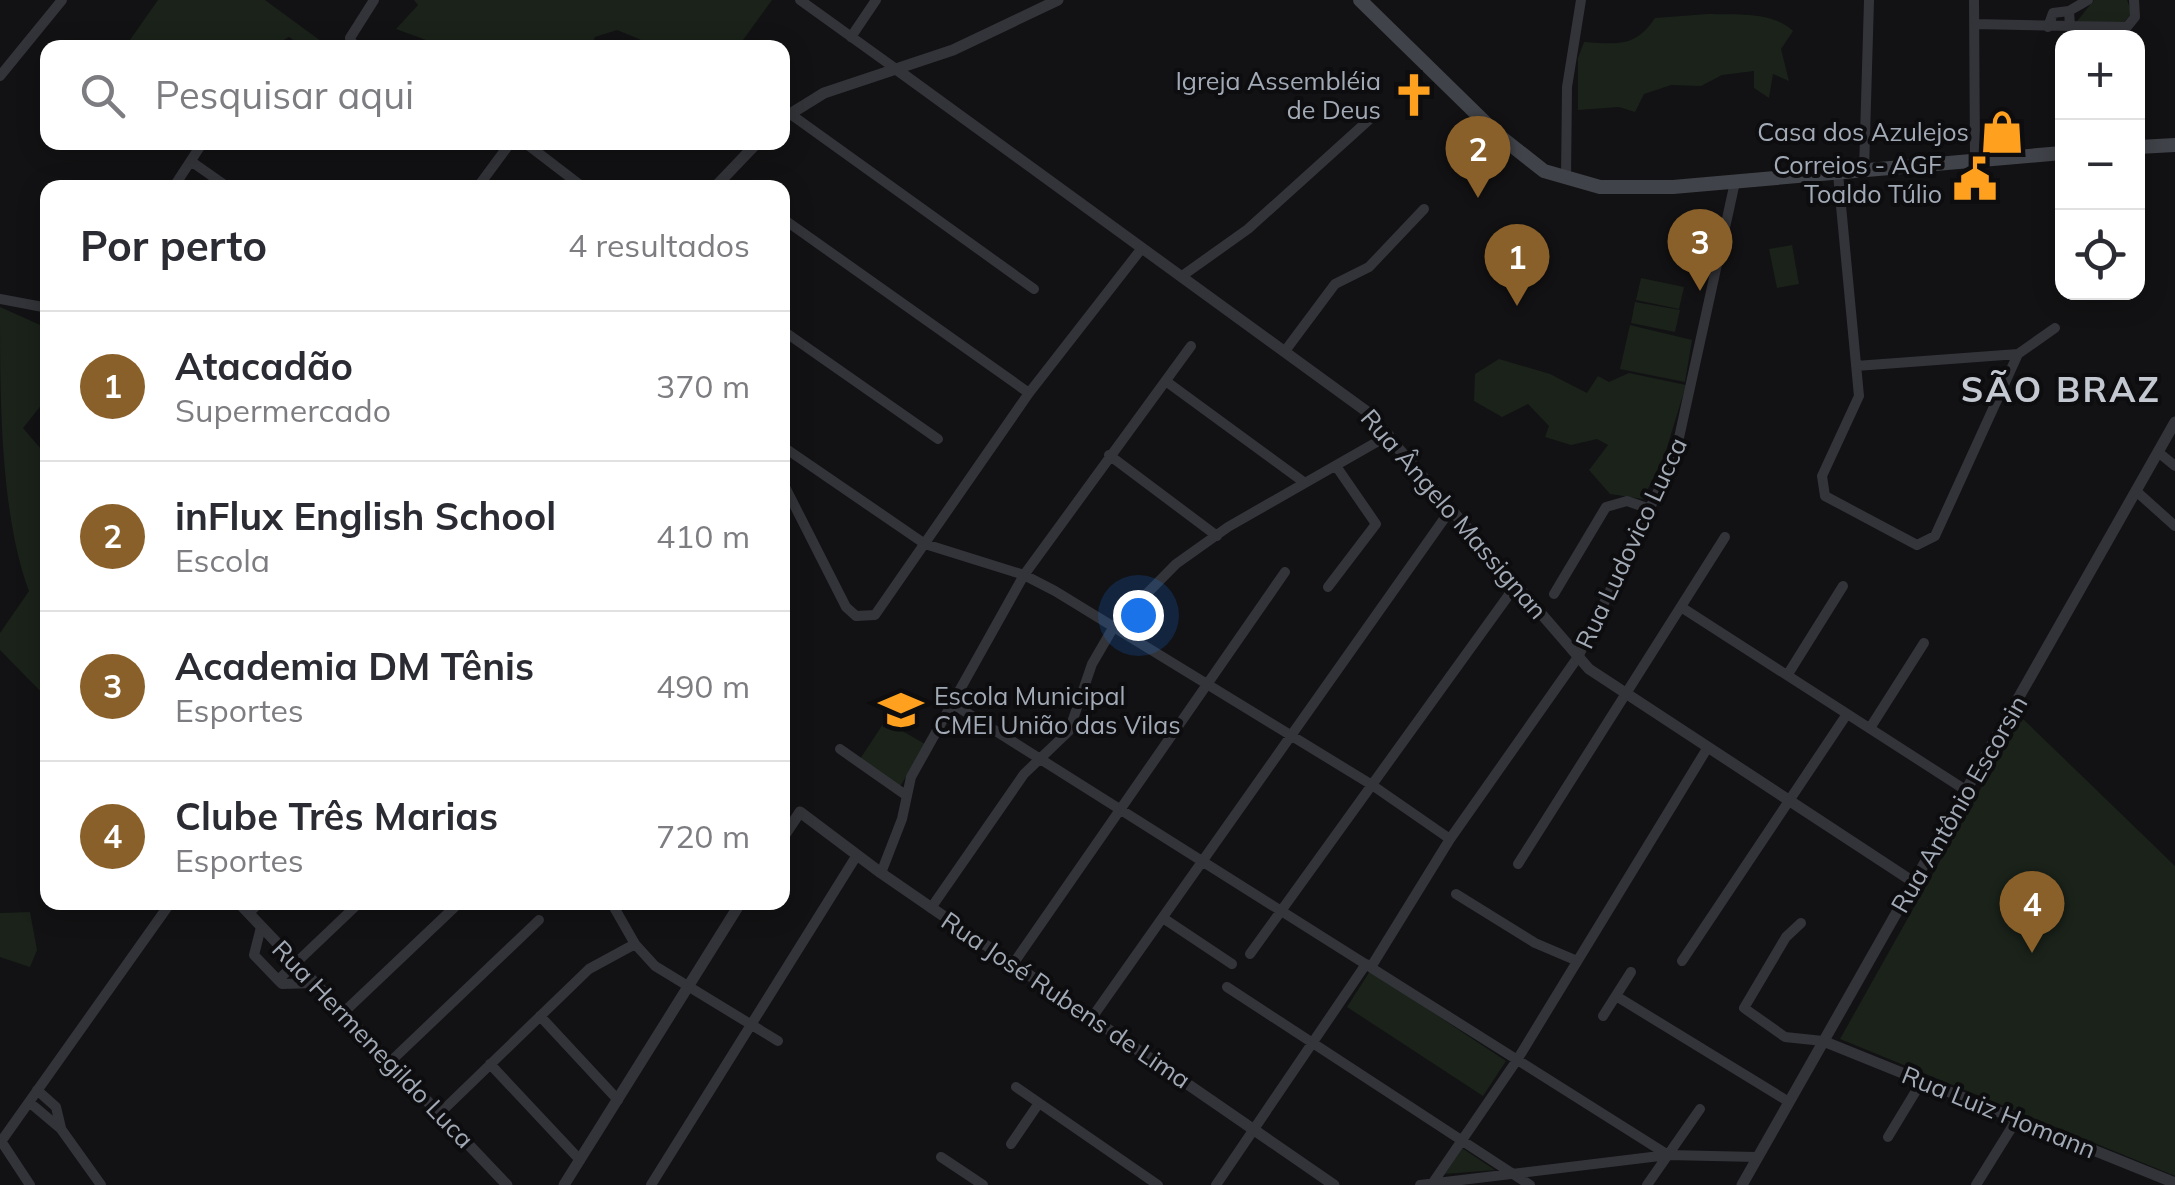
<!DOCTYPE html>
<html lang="pt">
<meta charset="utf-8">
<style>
:root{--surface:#fff;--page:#f2f2f3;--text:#2b2b33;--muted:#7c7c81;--line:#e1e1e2;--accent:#8a602a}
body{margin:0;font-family:Mulish,sans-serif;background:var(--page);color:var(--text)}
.controls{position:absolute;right:30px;top:30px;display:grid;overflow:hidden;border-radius:20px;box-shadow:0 5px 25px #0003}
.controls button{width:90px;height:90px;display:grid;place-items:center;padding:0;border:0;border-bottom:2px solid var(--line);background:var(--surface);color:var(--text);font:50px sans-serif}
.you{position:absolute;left:1138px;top:615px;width:35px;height:35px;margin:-25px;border:8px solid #fff;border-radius:50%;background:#1a73e8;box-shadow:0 0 0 15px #1a73e833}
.badge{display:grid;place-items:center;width:65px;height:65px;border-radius:50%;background:var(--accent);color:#fff;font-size:32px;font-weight:700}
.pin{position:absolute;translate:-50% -82px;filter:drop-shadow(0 2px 5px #0008)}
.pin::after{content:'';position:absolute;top:52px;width:35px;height:30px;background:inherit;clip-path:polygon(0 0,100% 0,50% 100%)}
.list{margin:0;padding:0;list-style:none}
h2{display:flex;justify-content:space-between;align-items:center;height:130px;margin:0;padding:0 40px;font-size:42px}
h2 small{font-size:32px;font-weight:400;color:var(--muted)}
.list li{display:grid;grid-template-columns:65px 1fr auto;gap:30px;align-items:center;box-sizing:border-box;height:150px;padding:0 40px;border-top:2px solid var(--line)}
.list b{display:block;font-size:38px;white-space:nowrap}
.list p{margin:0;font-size:32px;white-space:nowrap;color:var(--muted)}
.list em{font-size:32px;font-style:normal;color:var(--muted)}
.icon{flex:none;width:55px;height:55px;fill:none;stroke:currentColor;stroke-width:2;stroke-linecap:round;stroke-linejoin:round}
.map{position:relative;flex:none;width:2175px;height:1185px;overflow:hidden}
.search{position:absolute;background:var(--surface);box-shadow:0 5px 25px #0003;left:40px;top:40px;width:750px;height:110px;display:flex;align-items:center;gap:25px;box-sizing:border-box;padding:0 35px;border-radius:20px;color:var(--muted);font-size:38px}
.panel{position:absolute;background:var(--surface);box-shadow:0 5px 25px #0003;left:40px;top:180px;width:750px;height:730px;border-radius:20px}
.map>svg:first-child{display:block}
</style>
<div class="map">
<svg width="2175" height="1185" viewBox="0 0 2175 1185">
<rect width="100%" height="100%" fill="#121214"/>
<path fill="#1a221a" d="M 158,0 L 265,0 L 329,47 L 303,47 L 289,37 L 271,47 L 168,48 L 162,43 L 159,47 L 125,47 Z
M 414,0 L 772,0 L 738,47 L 658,47 L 617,30 L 595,37 L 591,47 L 477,47 L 460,40 L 455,47 L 431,48 L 434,43 L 396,29 L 418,5 Z
M 2094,0 L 2127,0 L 2132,13 L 2119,28 L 2074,25 Z
M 1708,14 C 1734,15 1773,11 1793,31 L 1781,49 L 1789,81 L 1773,74 L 1769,98 L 1754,88 L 1754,71 L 1722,75 L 1701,86 L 1671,85 L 1644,94 L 1635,112 L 1619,107 L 1578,110 L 1578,58 L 1584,42 C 1617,44 1635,48 1655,18 Z
M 1792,245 L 1799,284 L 1777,288 L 1769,249 Z
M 1641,278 L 1684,287 L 1679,309 L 1636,300 Z
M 1635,302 L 1680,310 L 1675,332 L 1631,323 Z
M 0,307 L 47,328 L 47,398 L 23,428 L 47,456 L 47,698 L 0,650 L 0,633 L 29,591 C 0,514 0,396 0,307 Z
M 1630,325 L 1692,340 L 1685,382 L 1620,369 Z
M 1499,359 L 1550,374 L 1587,393 L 1598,376 L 1609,382 L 1629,373 L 1686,385 L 1665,454 L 1643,499 L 1610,494 L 1589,470 L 1608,445 L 1597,439 L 1571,445 L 1545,437 L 1549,426 L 1528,404 L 1502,417 L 1474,401 L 1475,374 Z
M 2021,717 L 2175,866 L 2175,1176 L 1840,1039 Z
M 885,721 L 925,744 L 900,787 L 860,759 Z
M 30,912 L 37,950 L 30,967 L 0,957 L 0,913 Z
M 1370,971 L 1506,1061 L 1483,1096 L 1347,1007 Z
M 1462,1148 L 1495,1170 L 1444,1174 Z"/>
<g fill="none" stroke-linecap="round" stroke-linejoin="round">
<path stroke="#333439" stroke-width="10" d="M 800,0 L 896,69
M 1974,0 L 1975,159
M 2069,11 L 2088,0
M 1974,24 L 2070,26 L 2069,11 L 2053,13 L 2048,27
M 2070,26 L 2127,27 L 2135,17 L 2134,0
M 851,37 L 876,0
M 355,48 L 350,38 L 374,0
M 0,76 L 62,0
M 782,108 L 1034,289
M 524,142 L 584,188
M 192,162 L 229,188
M 1864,171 L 1869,0
M 1838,174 L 1859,396 L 1822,476 L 1825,496 L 1917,545 L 1935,536 L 2018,354 L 2055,328
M 1566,179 L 1567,87 L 1581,0
M 173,188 L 203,142
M 477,188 L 511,142
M 782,218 L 1029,393
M 1182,276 L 1248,229 L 1371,118
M 0,299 L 48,308
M 782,330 L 938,439
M 1285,351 L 1335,284 L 1369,267 L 1424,209
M 1856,366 L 2018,354
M 1167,382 L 1305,483
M 782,446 L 925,544 L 1024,575 L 1055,591 L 1372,785 L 1450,839
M 2158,452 L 2175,466
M 1109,455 L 1217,536
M 782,481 L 846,607 L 856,616 L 875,615 L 1029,393 L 1142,248
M 2136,491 L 2175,526
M 1328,587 L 1376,524 L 1336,466
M 1554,594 L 1606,507 L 1627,501 L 1650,509
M 1681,607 L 1967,791
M 1788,674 L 1843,586
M 953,704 L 1668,1155
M 1870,728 L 1924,643
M 840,749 L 907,796
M 1518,864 L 1725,537
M 881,873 L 902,819 L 911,777 L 1024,575 L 1191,346
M 1456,894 L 1535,943 L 1575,960
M 611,902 L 635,944 L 655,966 L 778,1041
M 931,908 L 1024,774 L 1069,731 L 1092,664 L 1113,628 L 1176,564 L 1228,527 L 1389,435
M 249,913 L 260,902
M 1163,918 L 1232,964
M 1801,923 L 1786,937 L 1744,1008 L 1785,1037 L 1823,1041
M 261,927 L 254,955 L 278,980 L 282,984 L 314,983
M 1250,954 L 1516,585
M 1682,961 L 1847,714
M 1013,964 L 1285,572
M 1371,967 L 1450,839 L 1578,657 L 1675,456 L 1735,182
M 278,980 L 360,902
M 1227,987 L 1530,1185
M 1616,996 L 1789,1102
M 343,1013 L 460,902
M 540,1016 L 618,1100
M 1603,1016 L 1631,972
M 1091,1019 L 1451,509
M 390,1062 L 539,920
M 490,1064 L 580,1160
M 1016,1087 L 1158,1185
M 37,1090 L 56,1107 L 61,1128
M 29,1102 L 61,1129 L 101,1185
M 439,1114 L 589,969 L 635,944
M 1888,1137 L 1922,1081
M 1,1141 L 30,1185
M 0,1143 L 171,902
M 1011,1144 L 1039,1103
M 941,1157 L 983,1185
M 1434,1181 L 1517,1060 L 1708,747
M 651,1185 L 857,855
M 1216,1185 L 1366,964
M 1420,1185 L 1668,1155 L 1757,1157
M 1647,1185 L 1700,1109
M 1976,1185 L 2017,1119"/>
<path stroke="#333439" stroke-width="11" d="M 896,69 L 1366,411 L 1589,669 L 1915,883
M 782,119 L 824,93 L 953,50 L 1058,0
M 714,188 L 758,142
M 782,839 L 800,812 L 881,873 L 1334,1185
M 238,902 L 507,1185
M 1823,1041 L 2175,1183
M 564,1185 L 741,902
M 1742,1185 L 2175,422"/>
<path stroke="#404349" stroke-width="14" d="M 1360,0 L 1497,134 L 1544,171 L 1600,187 L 1673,187 L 2062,153
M 2138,147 L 2175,145"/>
</g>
<defs>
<g id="church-bare" transform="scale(3.45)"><path d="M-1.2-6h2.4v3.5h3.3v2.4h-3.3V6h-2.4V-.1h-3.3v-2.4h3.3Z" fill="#ffa11f" stroke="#0d0d0f" stroke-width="2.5" paint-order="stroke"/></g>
<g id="shop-bare" transform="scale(3.45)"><path d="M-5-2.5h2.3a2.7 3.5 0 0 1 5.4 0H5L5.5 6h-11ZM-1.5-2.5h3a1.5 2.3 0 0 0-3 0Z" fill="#ffa11f" stroke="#0d0d0f" stroke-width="2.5" paint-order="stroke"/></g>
<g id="civic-bare" transform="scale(3.45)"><path d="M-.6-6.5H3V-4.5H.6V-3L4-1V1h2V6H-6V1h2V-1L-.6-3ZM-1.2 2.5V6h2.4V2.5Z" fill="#ffa11f" stroke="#0d0d0f" stroke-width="2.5" paint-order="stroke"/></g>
<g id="school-bare" transform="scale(3.45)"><path d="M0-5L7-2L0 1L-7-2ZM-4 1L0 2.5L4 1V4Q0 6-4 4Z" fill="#ffa11f" stroke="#0d0d0f" stroke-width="2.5" paint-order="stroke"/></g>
</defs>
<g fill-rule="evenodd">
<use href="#church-bare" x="1414" y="95"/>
<use href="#shop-bare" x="2002" y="132"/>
<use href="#civic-bare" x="1975" y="179"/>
<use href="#school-bare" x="901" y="710"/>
</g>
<g text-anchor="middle" stroke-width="8" stroke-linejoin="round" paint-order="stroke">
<g font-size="25" fill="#a2aab6" stroke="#0d0d0f" text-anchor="end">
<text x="1381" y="90">Igreja Assembléia<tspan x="1381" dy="29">de Deus</tspan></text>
<text x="1969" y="141">Casa dos Azulejos</text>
<text x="1942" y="174">Correios - AGF<tspan x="1942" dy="29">Toaldo Túlio</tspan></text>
<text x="934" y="705" text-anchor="start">Escola Municipal<tspan x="934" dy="29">CMEI União das Vilas</tspan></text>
</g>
<g font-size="25" fill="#a2aab6" stroke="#0d0d0f">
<text transform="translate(1454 514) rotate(49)" y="9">Rua Ângelo Massignan</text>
<text transform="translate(1631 543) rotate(-65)" y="9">Rua Ludovico Lucca</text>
<text transform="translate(1959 804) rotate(-60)" y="9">Rua Antônio Escorsin</text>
<text transform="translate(1066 1000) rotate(34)" y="9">Rua José Rubens de Lima</text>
<text transform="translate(373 1044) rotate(46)" y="9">Rua Hermenegildo Luca</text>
<text transform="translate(1999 1112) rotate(22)" y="9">Rua Luiz Homann</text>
</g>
<g font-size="35" font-weight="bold" letter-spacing="2.5" fill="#c3c8d1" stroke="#0d0d0f">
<text x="2061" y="402">SÃO BRAZ</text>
</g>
</g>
</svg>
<div class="controls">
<button>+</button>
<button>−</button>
<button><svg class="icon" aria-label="locate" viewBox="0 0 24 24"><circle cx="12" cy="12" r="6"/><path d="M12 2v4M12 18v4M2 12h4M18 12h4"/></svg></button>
</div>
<div class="you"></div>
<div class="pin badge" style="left:1517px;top:306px">1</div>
<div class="pin badge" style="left:1478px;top:198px">2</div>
<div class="pin badge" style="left:1700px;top:291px">3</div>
<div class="pin badge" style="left:2032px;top:953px">4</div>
<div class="search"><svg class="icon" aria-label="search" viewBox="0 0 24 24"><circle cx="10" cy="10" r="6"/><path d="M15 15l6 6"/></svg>Pesquisar aqui</div>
<section class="panel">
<h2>Por perto<small>4 resultados</small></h2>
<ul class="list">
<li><span class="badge">1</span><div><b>Atacadão</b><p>Supermercado</p></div><em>370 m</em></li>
<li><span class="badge">2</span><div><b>inFlux English School</b><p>Escola</p></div><em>410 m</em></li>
<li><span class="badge">3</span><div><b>Academia DM Tênis</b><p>Esportes</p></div><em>490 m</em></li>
<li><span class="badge">4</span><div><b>Clube Três Marias</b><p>Esportes</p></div><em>720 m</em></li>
</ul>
</section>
</div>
